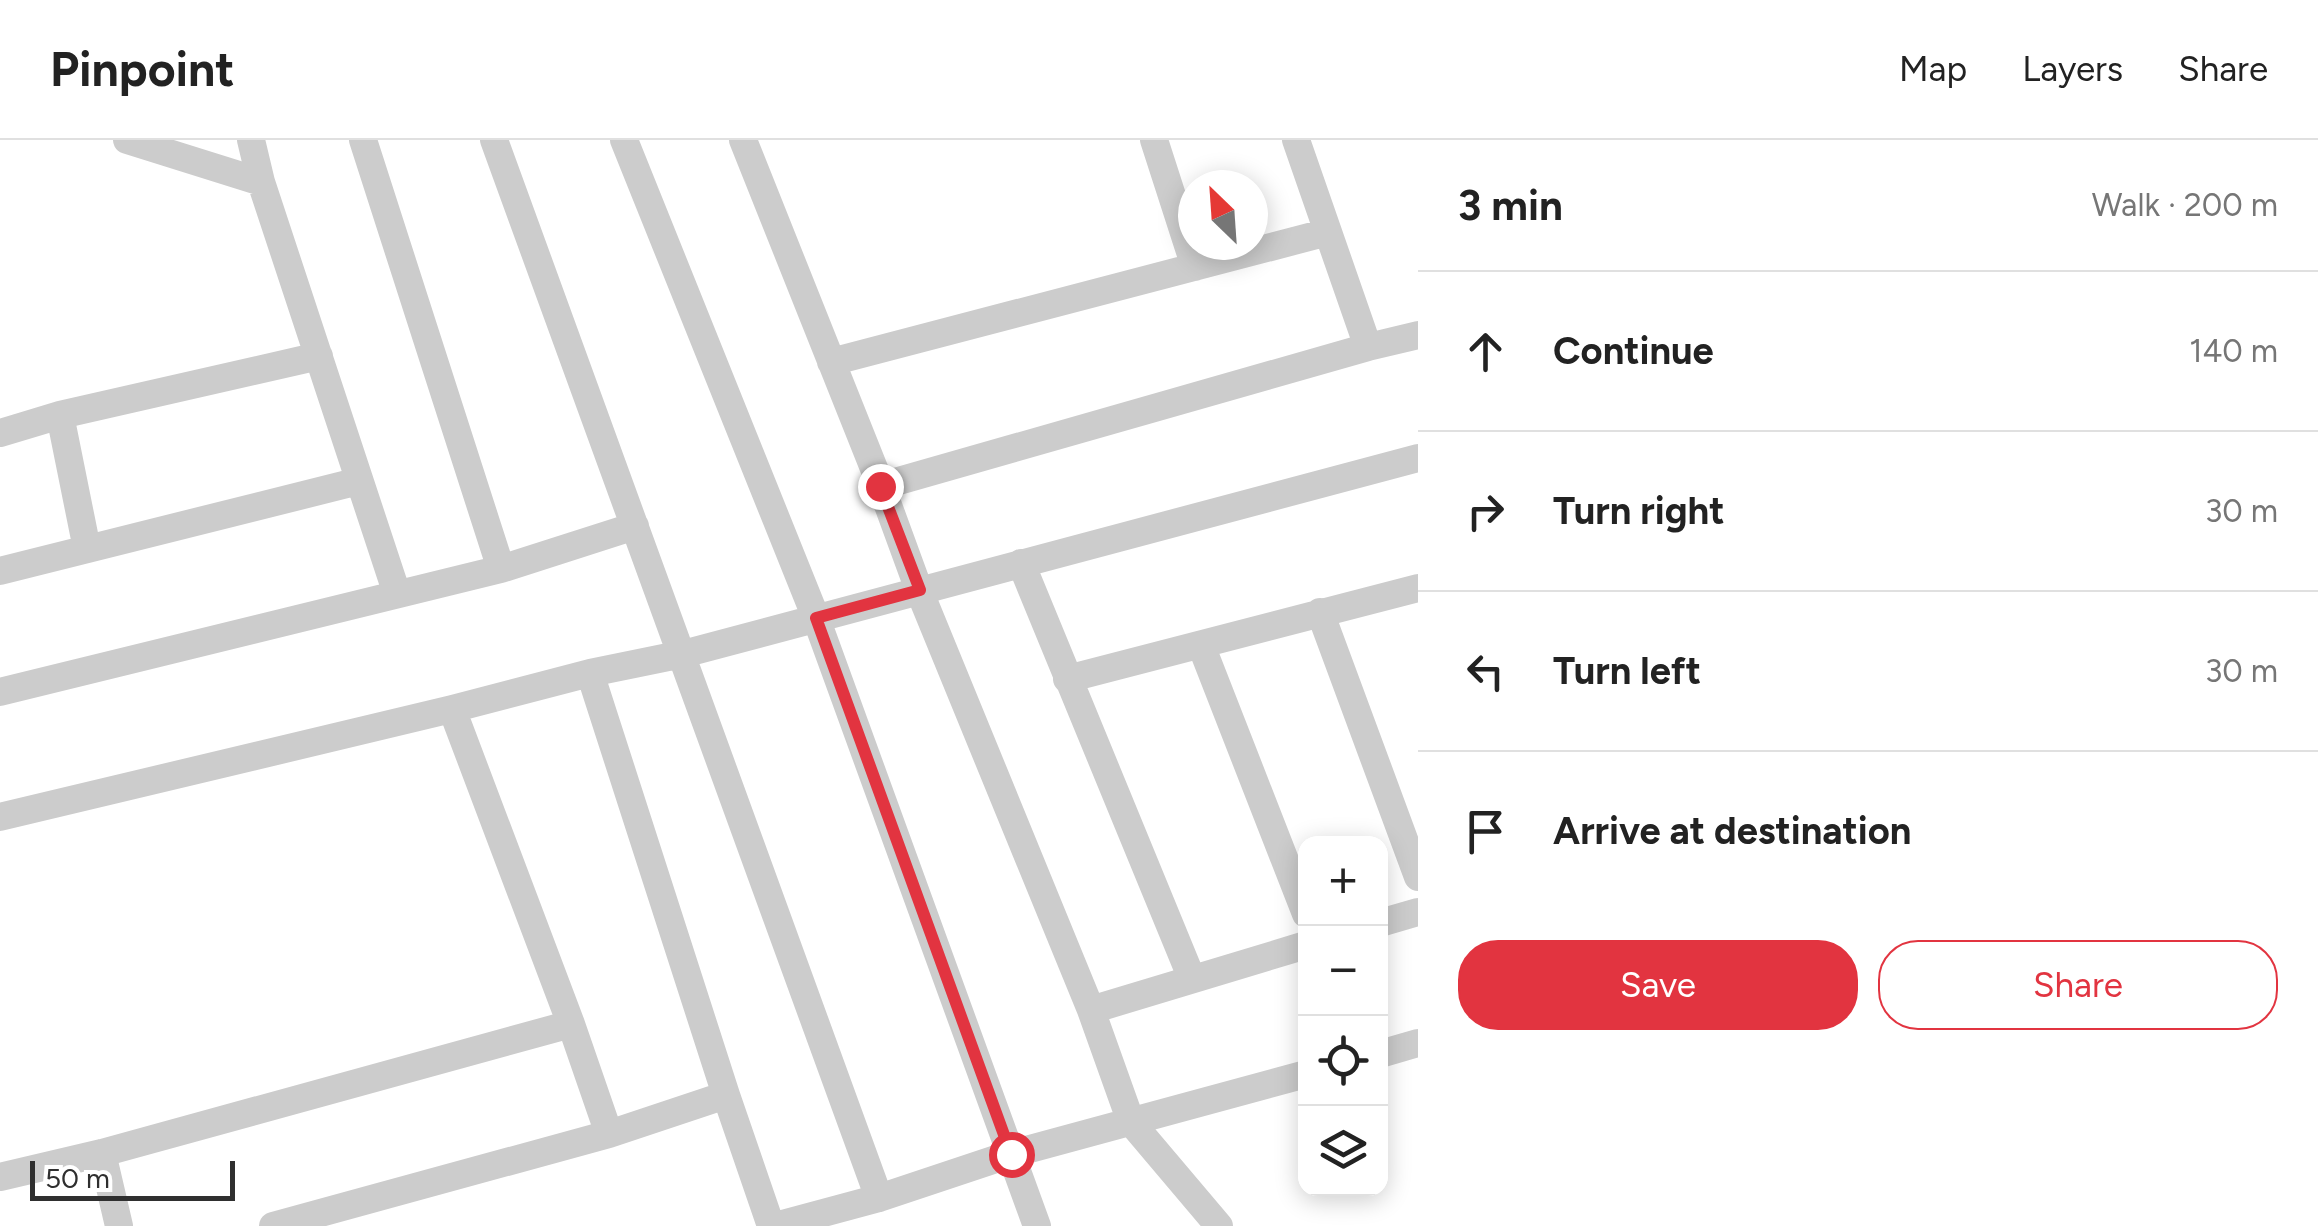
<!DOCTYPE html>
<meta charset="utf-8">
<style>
:root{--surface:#fff;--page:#f6f6f6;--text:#222;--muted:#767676;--line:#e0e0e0;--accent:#e23440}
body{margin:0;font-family:Figtree,sans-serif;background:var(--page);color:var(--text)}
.controls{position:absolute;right:30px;bottom:30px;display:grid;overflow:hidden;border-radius:20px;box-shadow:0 5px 25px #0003}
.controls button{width:90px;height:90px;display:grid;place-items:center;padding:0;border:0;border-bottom:2px solid var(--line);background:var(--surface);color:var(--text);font:50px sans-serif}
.compass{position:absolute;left:1178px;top:30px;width:90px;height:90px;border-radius:50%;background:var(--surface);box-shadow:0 5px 25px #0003;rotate:335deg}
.scale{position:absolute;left:30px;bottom:25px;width:205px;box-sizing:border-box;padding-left:10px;border:5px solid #2f2f2f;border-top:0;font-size:28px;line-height:35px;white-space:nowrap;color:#2f2f2f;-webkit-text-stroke:8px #fff;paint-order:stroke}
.stop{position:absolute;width:30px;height:30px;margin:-22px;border:8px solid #e23440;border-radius:50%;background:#fff}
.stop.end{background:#e23440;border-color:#fff;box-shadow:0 2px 10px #0008}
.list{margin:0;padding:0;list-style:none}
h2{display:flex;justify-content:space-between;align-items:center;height:130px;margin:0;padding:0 40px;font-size:42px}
h2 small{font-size:32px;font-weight:400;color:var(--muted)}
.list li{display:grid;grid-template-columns:65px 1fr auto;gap:30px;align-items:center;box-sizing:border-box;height:160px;padding:0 40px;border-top:2px solid var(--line)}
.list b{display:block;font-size:38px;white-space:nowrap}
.list em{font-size:32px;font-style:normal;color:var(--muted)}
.actions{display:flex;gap:20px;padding:30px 40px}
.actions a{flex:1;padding:22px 0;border:2px solid var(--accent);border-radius:40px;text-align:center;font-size:35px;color:var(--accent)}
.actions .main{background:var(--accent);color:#fff}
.icon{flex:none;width:55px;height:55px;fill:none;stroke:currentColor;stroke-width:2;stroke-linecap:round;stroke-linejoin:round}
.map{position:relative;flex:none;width:1418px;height:1086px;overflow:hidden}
header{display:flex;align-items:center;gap:60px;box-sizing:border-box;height:140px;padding:0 50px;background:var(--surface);border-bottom:2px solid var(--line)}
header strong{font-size:48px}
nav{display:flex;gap:55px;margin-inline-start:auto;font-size:35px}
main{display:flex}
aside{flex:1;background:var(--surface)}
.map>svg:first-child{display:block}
</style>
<header>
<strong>Pinpoint</strong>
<nav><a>Map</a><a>Layers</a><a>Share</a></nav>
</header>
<main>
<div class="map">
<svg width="1418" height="1086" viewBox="0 0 1418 1086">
<rect width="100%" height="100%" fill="#fff"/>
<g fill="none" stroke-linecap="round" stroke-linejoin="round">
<path stroke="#ccc" stroke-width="28" d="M 127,0 L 261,42
M 251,0 L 261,42 L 397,454
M 363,0 L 501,429
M 494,0 L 879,1058
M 624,0 L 816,478 L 1037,1086
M 743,0 L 881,346 L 919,450 L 1091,870 L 1131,982 L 1219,1086
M 1154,0 L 1195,127
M 1296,0 L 1368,207
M 831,222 L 1328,92
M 60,275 L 87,409
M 0,293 L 60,275 L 319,216
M 881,346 L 1368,207 L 1418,195
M 1021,423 L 1192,839
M 0,431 L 359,341
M 1320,472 L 1418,737
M 1201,505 L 1306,774
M 590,533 L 726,955 L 771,1086
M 1067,539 L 1418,448
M 0,552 L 501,429 L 635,386
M 452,569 L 571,884 L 609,994
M 0,677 L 452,569 L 590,533 L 683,514 L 1418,318
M 1380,783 L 1418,772
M 1091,870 L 1306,805
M 1380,914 L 1418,903
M 102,1013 L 119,1086
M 0,1037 L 102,1013 L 571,884
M 273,1086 L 609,994 L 726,955
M 775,1086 L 879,1058 L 1011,1014 L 1306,934"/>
</g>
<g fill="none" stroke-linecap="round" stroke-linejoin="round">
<path stroke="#e23440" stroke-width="12" d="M 880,346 L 920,450 L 816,478 L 1011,1014"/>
</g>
</svg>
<div class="controls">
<button>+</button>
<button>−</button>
<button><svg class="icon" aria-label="locate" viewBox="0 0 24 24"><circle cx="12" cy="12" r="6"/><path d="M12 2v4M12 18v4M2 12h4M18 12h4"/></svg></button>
<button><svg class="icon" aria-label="layers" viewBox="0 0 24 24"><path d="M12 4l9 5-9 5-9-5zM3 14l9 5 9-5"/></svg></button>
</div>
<svg class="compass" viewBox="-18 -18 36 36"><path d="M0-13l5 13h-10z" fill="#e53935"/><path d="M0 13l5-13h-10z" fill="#767676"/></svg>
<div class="scale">50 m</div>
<div class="stop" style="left:1011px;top:1014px"></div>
<div class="stop end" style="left:880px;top:346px"></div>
</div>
<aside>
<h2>3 min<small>Walk · 200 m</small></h2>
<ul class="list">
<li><svg class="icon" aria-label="ahead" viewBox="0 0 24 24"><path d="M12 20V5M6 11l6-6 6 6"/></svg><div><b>Continue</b></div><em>140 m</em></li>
<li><svg class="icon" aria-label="right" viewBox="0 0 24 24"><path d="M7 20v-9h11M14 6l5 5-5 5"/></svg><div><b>Turn right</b></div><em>30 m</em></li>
<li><svg class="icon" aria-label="left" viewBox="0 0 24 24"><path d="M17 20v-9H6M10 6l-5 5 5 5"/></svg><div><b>Turn left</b></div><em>30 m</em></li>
<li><svg class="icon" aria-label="arrive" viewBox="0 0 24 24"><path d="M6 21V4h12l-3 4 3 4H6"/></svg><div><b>Arrive at destination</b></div></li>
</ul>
<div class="actions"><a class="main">Save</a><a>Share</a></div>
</aside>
</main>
